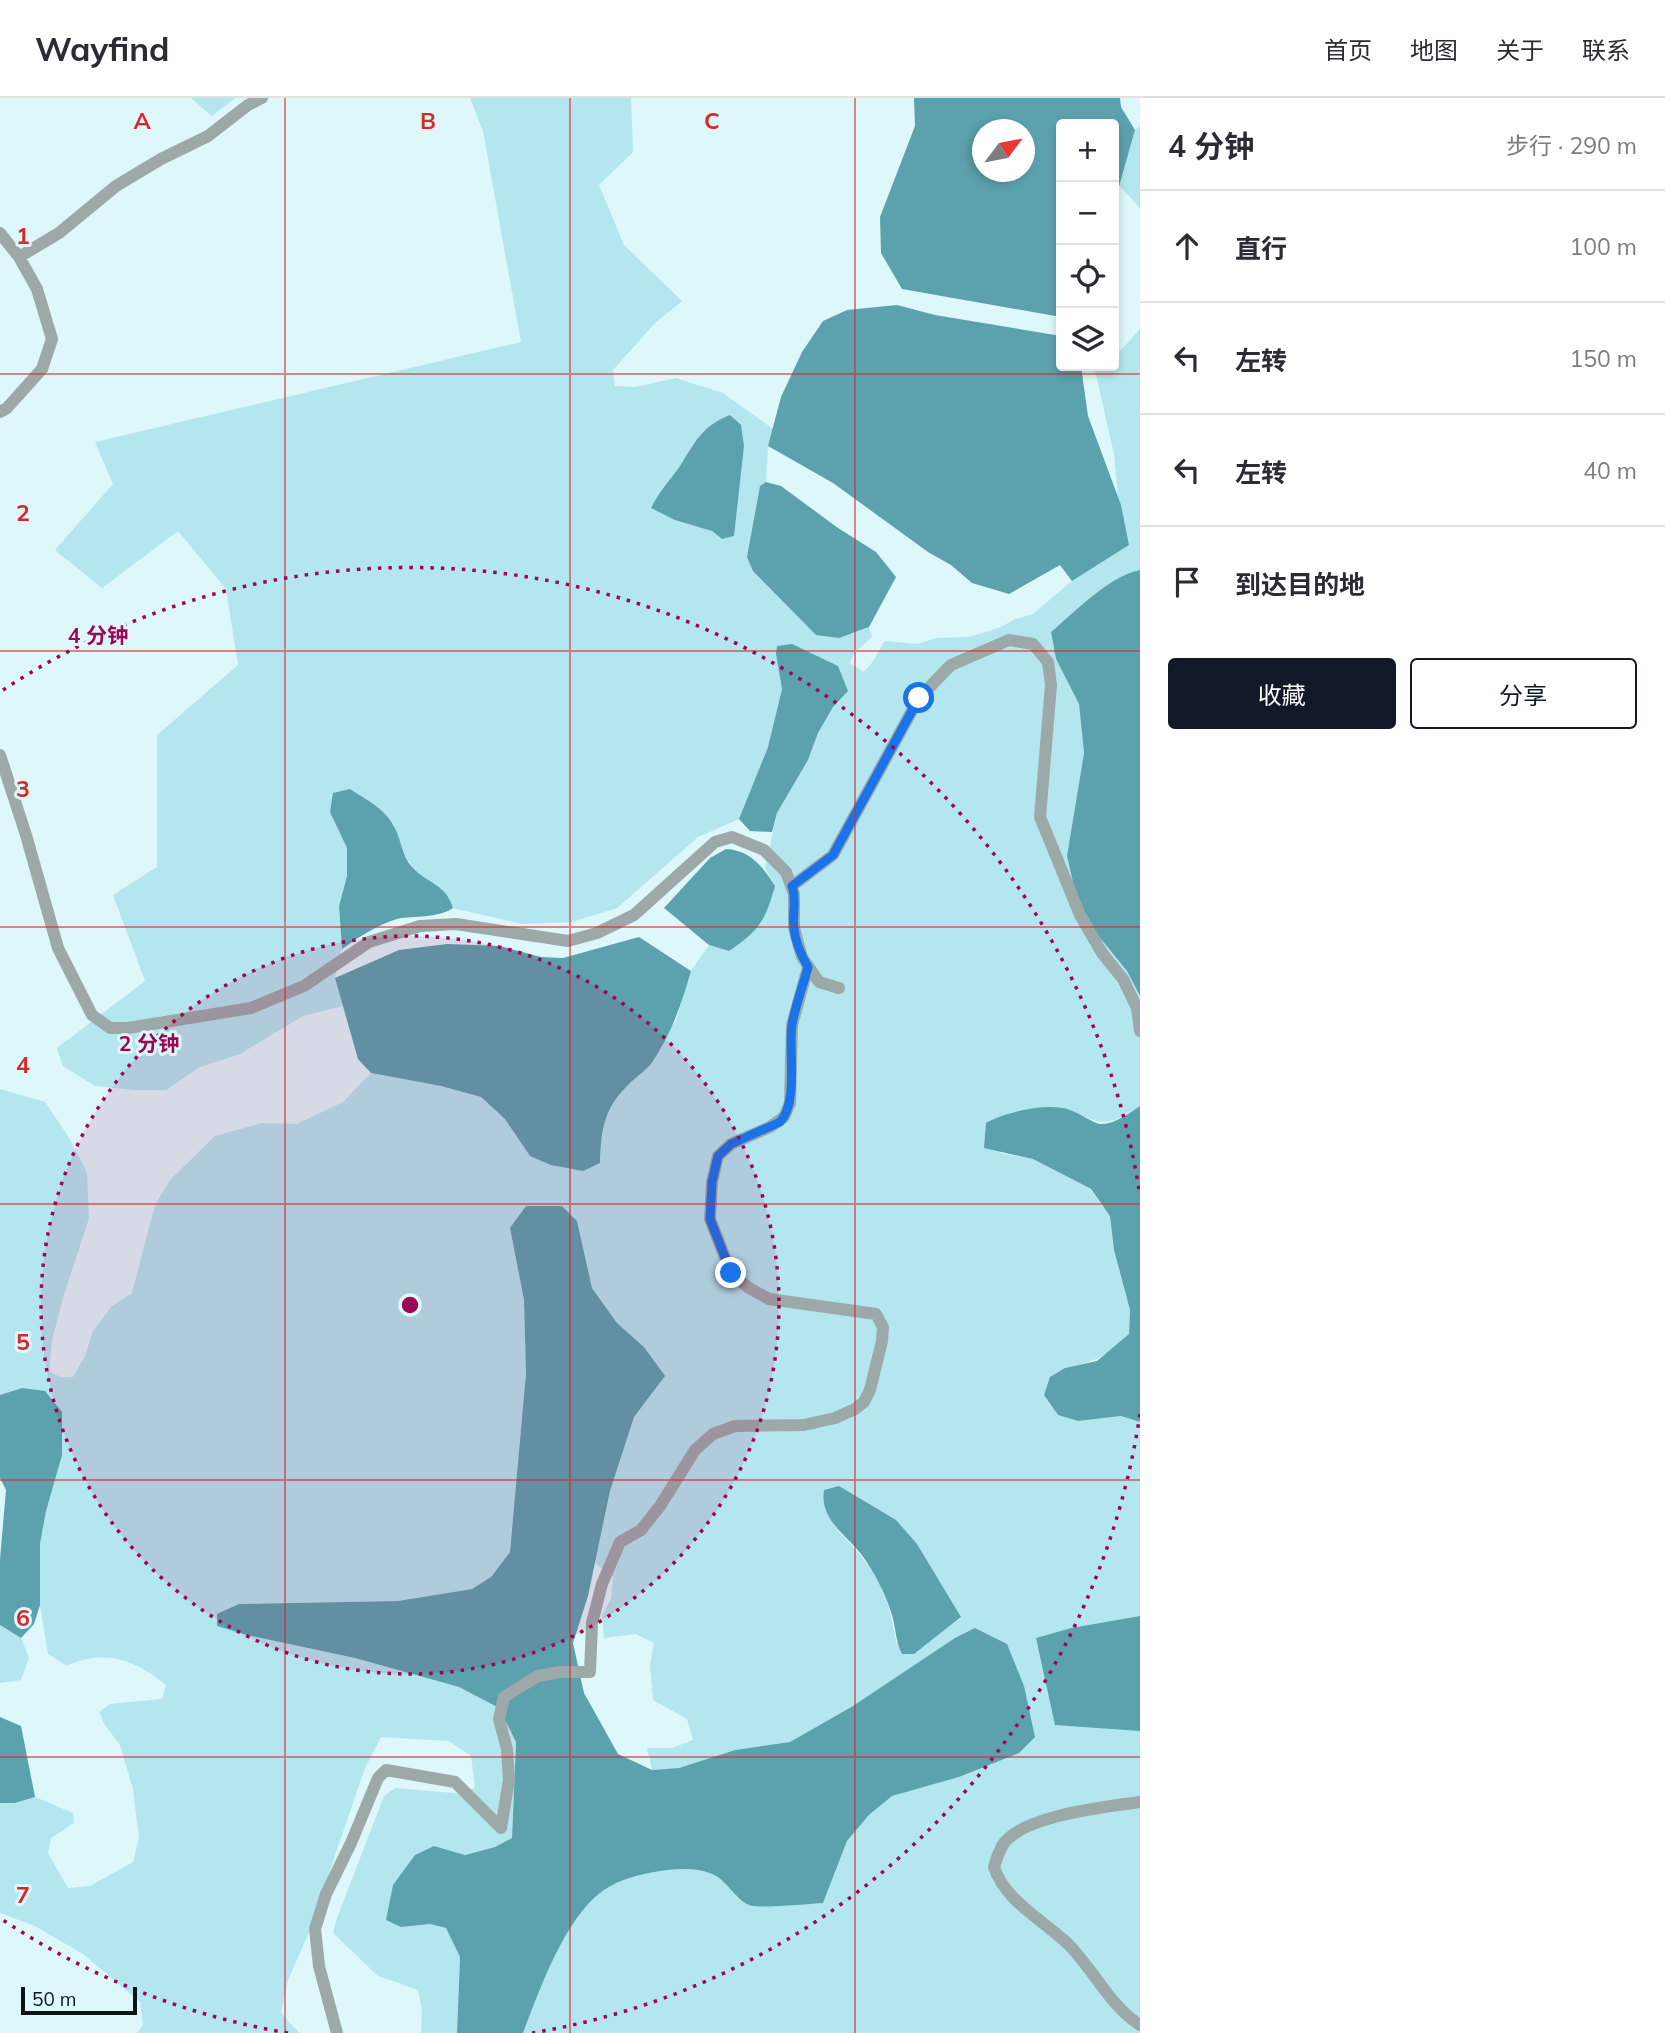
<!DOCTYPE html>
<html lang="zh">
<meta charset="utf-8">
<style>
:root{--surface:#fff;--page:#f2f2f3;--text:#2b2b33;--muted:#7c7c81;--line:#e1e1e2;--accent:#111827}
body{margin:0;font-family:Mulish,"Noto Sans SC",sans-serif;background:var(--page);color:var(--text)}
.controls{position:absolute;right:21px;top:21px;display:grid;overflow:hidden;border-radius:7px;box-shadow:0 4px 10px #0003}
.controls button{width:63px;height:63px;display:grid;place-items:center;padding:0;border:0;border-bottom:2px solid var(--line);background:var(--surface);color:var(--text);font:35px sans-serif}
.compass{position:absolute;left:972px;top:21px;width:63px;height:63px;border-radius:50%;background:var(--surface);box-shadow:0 4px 10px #0003;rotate:58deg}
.scale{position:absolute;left:21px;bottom:18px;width:116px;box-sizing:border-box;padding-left:7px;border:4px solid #0d1617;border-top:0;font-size:19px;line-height:24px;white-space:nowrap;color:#0d1617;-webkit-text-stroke:5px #ddf7fb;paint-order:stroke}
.stop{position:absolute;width:21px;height:21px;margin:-16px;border:5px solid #1a73e8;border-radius:50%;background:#fff}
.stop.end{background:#1a73e8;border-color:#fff;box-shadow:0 2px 7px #0008}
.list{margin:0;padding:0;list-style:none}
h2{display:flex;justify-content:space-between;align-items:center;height:91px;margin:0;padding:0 28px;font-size:30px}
h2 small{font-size:23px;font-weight:400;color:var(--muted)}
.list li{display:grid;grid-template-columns:46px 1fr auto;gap:21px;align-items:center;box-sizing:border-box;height:112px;padding:0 28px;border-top:2px solid var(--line)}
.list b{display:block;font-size:26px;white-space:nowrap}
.list em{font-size:23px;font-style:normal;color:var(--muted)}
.actions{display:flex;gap:14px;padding:21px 28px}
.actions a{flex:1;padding:16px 0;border:2px solid var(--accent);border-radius:7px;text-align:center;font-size:24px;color:var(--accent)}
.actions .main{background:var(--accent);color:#fff}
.icon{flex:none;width:38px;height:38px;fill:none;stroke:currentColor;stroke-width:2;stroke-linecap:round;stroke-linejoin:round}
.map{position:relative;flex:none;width:1140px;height:1935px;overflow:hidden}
header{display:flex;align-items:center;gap:42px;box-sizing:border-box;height:98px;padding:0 35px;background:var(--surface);border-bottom:2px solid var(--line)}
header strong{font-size:33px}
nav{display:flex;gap:38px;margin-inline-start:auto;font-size:24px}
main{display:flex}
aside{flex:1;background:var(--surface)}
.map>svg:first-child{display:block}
</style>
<header>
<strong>Wayfind</strong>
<nav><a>首页</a><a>地图</a><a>关于</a><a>联系</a></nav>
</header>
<main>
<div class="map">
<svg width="1140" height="1935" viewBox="0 0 1140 1935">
<rect width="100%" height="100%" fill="#ddf7fb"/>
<path fill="#b3e6ef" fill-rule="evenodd" d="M 191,0 L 235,0 L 212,18 Z
M 470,0 L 631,0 L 633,54 L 599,87 L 624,147 L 682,203 L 654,226 L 613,272 L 615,288 L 635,289 L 676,280 L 723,295 L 773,331 L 768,348 L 766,384 L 760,389 L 853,536 L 869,529 L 872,539 L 855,554 L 850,565 L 863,574 C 874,566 877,554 885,543 L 917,546 L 936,540 L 969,539 L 1001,529 L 1015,521 L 1033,516 L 1072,483 L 1129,447 L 1118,399 L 1114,356 L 1094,268 L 1114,268 L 1114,254 L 1121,252 L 1140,231 L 1140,472 C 1109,478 1076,513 1051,534 L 1056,561 L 1079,606 L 1084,655 L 1067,758 L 1076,799 L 1096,835 L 1127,873 L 1140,898 L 1140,1008 C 1105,1030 1104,1027 1067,1011 L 999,1055 L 1033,1061 L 1090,1091 L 1110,1118 L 1114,1152 L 1130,1212 L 1129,1236 C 1107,1259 1096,1263 1065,1270 L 1044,1297 L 1058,1317 L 1078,1323 L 1121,1318 L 1140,1324 L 1140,1518 L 1071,1530 L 1036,1540 L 1102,1629 L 1140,1633 L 1140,1935 L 523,1935 C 540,1891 565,1819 604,1792 C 620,1781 641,1776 659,1773 C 678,1771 694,1769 712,1776 C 727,1781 735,1801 749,1807 C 757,1811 809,1806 823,1805 L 847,1743 L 869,1717 L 892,1698 L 959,1679 L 1019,1655 L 853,1608 L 790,1644 L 735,1652 L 679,1670 L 652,1672 L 647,1650 L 672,1650 L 693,1642 L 687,1621 L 653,1602 L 650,1567 L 654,1545 L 636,1536 L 604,1540 L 602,1517 L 611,1501 L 613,1479 L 595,1465 L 610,1393 L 634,1318 L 653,1295 L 644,1249 L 617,1225 L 592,1190 L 577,1123 L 561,1108 L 526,1108 L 510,1131 L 524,1202 L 526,1275 L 510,1454 L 490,1480 L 472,1491 L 398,1503 L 240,1506 L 247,1537 L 355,1560 L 459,1589 L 499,1610 L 516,1643 L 512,1740 L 495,1749 L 465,1757 L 434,1748 L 401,1829 L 430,1826 L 446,1830 L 460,1859 L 457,1935 L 421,1935 L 422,1912 L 418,1892 L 378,1878 L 333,1835 L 337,1820 L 384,1698 L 395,1690 L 465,1696 L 475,1689 L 471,1658 L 449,1643 L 381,1639 L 365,1670 L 307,1839 L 288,1882 L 281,1915 L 299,1935 L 137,1935 L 143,1927 L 140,1904 L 83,1856 L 35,1828 L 0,1815 L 0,1705 L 15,1705 L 35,1699 L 73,1715 L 74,1725 L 51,1740 L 48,1755 L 68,1790 L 90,1788 L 133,1764 L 139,1740 L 133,1691 L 120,1647 L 105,1627 L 99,1614 L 110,1606 L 162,1601 L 166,1587 C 135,1562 105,1550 67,1568 L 48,1556 L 40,1507 L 40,1446 L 46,1413 L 22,1290 L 0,1297 L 0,991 L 45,1004 L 68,1038 L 87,1074 L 89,1120 L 64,1197 L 52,1242 L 49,1273 L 60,1279 L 73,1279 L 85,1258 L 93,1233 L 112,1208 L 132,1195 L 155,1107 L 170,1082 L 215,1038 L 262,1025 L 297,1026 L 343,1004 L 371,975 L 441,988 L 481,999 L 505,1021 L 530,1058 L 600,1065 L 600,1045 L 608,1009 L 676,923 L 691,873 L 709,847 L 729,853 L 775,788 L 765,770 L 777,715 L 808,662 L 818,635 L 833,609 L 848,593 L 776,556 L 782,591 L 768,649 L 739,721 L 698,739 L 617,810 L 572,824 L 522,826 L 453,810 C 446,785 425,785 411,767 C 402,755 398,739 393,725 L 330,714 L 347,750 L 347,778 L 339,808 L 342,851 L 335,880 L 343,908 L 303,918 L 240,956 L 200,969 L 166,992 L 134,992 L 95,988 L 63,968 L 57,950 L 145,883 L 113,797 L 157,769 L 157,637 L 238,567 L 226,491 L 178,433 L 102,490 L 55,452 L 113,386 L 95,344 L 521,244 L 483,33 ZM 835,1430 L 946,1495 L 961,1520 L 914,1555 L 896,1544 C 888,1491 873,1467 835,1430 Z
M 1140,28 L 1140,110 L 1119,87 L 1135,32 Z
M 0,1527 L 21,1540 L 29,1560 L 21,1582 L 0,1585 Z"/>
<path fill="#5ca2ae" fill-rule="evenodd" d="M 914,0 L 1120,0 L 1121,9 L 1135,32 L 1114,106 L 1114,26 L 1061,26 L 1061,219 L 902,191 L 881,155 L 880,119 L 915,28 ZM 982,32 L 1024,32 L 1024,74 L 982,74 Z
M 897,207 L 935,217 L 1061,238 L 1061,268 L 1081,268 L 1088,318 L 1121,407 L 1129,447 L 1072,483 L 1060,467 L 1009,496 L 972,485 L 951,467 L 928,454 L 833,385 L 768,348 L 781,299 L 802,254 L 823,223 L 847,212 Z
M 730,317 L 741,327 L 744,348 L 734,438 L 722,441 L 712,433 L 675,422 L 651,410 C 659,394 670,382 680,368 C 696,343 701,329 730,317 Z
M 766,384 L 781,388 L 838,430 L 876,454 L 896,479 L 869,529 L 839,540 L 816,537 L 753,473 L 747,459 L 760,388 Z
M 1140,472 L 1140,898 L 1127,873 L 1096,835 L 1076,798 L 1067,758 L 1084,655 L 1079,606 L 1056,561 L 1051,534 C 1076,513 1109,478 1140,472 Z
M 792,546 L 838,568 L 848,593 L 833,609 L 818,635 L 808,662 L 777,715 L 772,734 L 750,733 L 739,721 L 768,649 L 782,591 L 776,556 L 777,548 Z
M 350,691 C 365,701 382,709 392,725 C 401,738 401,757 412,769 C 428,786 446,786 453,810 C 436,821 416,817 397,821 C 377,827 359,839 342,851 L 339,808 L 347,778 L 347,750 L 330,714 L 333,695 Z
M 726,751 C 749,752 763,768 775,788 C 765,823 760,832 729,853 L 709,847 L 664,810 L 710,760 Z
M 639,839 L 691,873 C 682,905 672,934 653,963 C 647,972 637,978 629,986 C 604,1010 601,1031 600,1065 L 583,1073 L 551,1067 L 530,1058 L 505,1021 L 481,999 L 441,988 L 371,975 L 358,961 L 335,880 L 399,852 L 447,846 L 500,848 L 541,859 L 563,860 Z
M 1140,1008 L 1140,1324 L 1121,1318 L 1078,1323 L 1058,1317 L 1044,1297 L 1050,1279 L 1065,1270 L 1097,1263 L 1129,1236 L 1130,1212 L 1114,1152 L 1110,1118 L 1091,1091 L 1033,1061 L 984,1050 L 986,1025 C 1006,1014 1048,1004 1070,1012 C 1080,1015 1091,1024 1100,1026 C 1114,1027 1129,1015 1140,1008 Z
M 526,1108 L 562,1108 L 577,1123 L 592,1190 L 617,1225 L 644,1249 L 665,1278 L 634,1319 L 610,1393 L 588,1498 L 573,1545 L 584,1595 L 618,1656 L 652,1672 L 679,1670 L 735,1652 L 790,1644 L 853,1608 L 955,1540 L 975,1530 L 1007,1546 L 1024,1588 L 1035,1639 L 1019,1655 L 959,1679 L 892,1698 L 869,1717 L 847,1743 L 823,1805 C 809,1806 757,1811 749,1807 C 735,1801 727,1782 712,1776 C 694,1769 678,1771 660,1773 C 641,1776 620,1781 604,1792 C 565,1819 540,1891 523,1935 L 457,1935 L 460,1859 L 446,1830 L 430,1826 L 401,1829 L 386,1822 L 393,1787 L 415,1757 L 434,1748 L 465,1757 L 495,1749 L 512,1740 L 516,1644 L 499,1610 L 459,1589 L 355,1560 L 247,1537 L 217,1528 L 217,1516 L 239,1506 L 398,1503 L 472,1491 L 491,1479 L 510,1454 L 526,1275 L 524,1202 L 510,1130 Z
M 22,1290 L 45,1293 L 62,1314 L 62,1357 L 46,1413 L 40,1446 L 40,1507 L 34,1526 L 21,1540 L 0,1527 L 0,1461 L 6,1392 L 0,1380 L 0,1297 Z
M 839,1388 L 896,1422 L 917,1446 L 961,1519 L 914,1556 L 902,1556 C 895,1542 896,1528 891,1514 C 885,1495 875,1476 864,1460 C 849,1438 819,1423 824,1392 Z
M 1140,1518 L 1140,1633 L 1055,1627 L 1036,1540 L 1071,1530 Z
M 0,1619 L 21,1628 L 35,1699 L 15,1705 L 0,1705 Z"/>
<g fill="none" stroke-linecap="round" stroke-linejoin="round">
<path stroke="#9da8a9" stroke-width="12" d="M 0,135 L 19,159 L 37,191 L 52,241 L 42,271 L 7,310 L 0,314
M 19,159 L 59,135 L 116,88 L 161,61 L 208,38 L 248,7 L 262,0
M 0,657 L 26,737 L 58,850 L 92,917 L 110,930 L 128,930 L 251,910 L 304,888 L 369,844 L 420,828 L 456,826 L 568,843 L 597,835 L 634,817 L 715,744 L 732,739 L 764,752 L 786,774 L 794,796 L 794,830 L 802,859 L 819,884 L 839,890
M 792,788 L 833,757 L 919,600 L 951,567 L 1009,542 L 1033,546 L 1048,564 L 1051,587 L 1040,719 L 1080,817 L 1102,855 L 1123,881 L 1137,910 L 1140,933
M 588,1574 L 590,1574 L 592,1525 L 602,1486 L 620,1444 L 641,1432 L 660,1408 L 695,1352 L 713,1336 L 735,1328 L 804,1327 L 835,1320 L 855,1311 L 864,1304 L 870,1292 L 882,1243 L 883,1229 L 876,1216 L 769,1201 L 749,1190 L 731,1175 L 710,1121 L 712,1084 L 718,1058 L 731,1046 L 770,1029 L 784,1019 L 790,1005 L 792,927 L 808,869
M 1140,1704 C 1106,1709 1021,1717 1002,1748 C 999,1754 996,1762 994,1769 C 1005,1803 1043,1822 1068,1846 C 1094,1872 1109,1907 1140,1927
M 501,1730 L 509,1682 L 507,1651 L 499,1621 L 504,1599 L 538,1578 L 560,1574 L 590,1574
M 337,1935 L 319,1868 L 315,1831 L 326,1796 L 351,1745 L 378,1680 L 386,1672 L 455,1684 L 501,1730"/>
</g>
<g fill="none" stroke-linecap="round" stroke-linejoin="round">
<path stroke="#1a73e8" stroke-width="9" d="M 731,1175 L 710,1121 L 712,1084 L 718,1058 L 731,1046 L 780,1024 C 799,1004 788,953 792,927 C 795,908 803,888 808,869 C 801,857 795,843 794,830 C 792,816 797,802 792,788 L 833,757 L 919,600"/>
</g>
<path fill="none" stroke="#d62828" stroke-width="2" stroke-opacity="0.55" d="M 285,0 L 285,1935M 570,0 L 570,1935M 855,0 L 855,1935M 0,276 L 1140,276M 0,553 L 1140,553M 0,829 L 1140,829M 0,1106 L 1140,1106M 0,1382 L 1140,1382M 0,1659 L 1140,1659"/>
<circle cx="410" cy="1207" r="369" fill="#9c0653" fill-opacity=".12"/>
<g fill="none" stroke="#9c0653" stroke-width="3.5" stroke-dasharray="3.5 7">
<circle cx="410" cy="1207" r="369"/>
<path d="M1140 1316A738 738 0 0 1 532 1935M288 1935A738 738 0 0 1 3 1822M3 592A738 738 0 0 1 1140 1098"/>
</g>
<g font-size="23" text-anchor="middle" font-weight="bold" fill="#d62828" stroke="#ddf7fb" stroke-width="6" stroke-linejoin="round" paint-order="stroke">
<text x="142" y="31">A</text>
<text x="428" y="31">B</text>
<text x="712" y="31">C</text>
<text x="23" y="146">1</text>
<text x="23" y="423">2</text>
<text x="23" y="699">3</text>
<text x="23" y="975">4</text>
<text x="23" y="1252">5</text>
<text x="23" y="1528">6</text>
<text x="23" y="1805">7</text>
</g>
<circle cx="410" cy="1207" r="10" fill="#9c0653" stroke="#ddf7fb" stroke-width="3.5"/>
<g font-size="21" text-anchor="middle" font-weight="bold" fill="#9c0653" stroke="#ddf7fb" stroke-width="6" stroke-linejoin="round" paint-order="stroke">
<text x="98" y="545">4 分钟</text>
<text x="149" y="953">2 分钟</text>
</g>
</svg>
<div class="controls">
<button>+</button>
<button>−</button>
<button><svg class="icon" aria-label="locate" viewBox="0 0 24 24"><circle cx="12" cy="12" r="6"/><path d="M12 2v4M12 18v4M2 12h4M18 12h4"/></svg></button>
<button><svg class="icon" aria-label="layers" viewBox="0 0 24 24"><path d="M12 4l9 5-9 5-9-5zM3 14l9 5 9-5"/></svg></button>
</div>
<svg class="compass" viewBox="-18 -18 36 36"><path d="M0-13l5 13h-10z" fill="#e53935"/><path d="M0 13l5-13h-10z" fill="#7c7c81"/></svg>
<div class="scale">50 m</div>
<div class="stop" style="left:919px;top:600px"></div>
<div class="stop end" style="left:731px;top:1175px"></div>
</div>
<aside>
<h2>4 分钟<small>步行 · 290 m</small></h2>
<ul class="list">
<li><svg class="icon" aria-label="ahead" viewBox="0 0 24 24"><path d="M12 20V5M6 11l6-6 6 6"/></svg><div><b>直行</b></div><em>100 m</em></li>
<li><svg class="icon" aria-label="left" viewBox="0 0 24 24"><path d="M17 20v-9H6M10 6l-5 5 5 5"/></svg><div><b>左转</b></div><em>150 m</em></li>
<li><svg class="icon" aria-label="left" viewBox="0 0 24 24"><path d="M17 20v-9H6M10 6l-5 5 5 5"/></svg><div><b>左转</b></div><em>40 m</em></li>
<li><svg class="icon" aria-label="arrive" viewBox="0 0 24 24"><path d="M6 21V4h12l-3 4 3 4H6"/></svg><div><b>到达目的地</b></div></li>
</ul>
<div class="actions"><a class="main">收藏</a><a>分享</a></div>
</aside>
</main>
